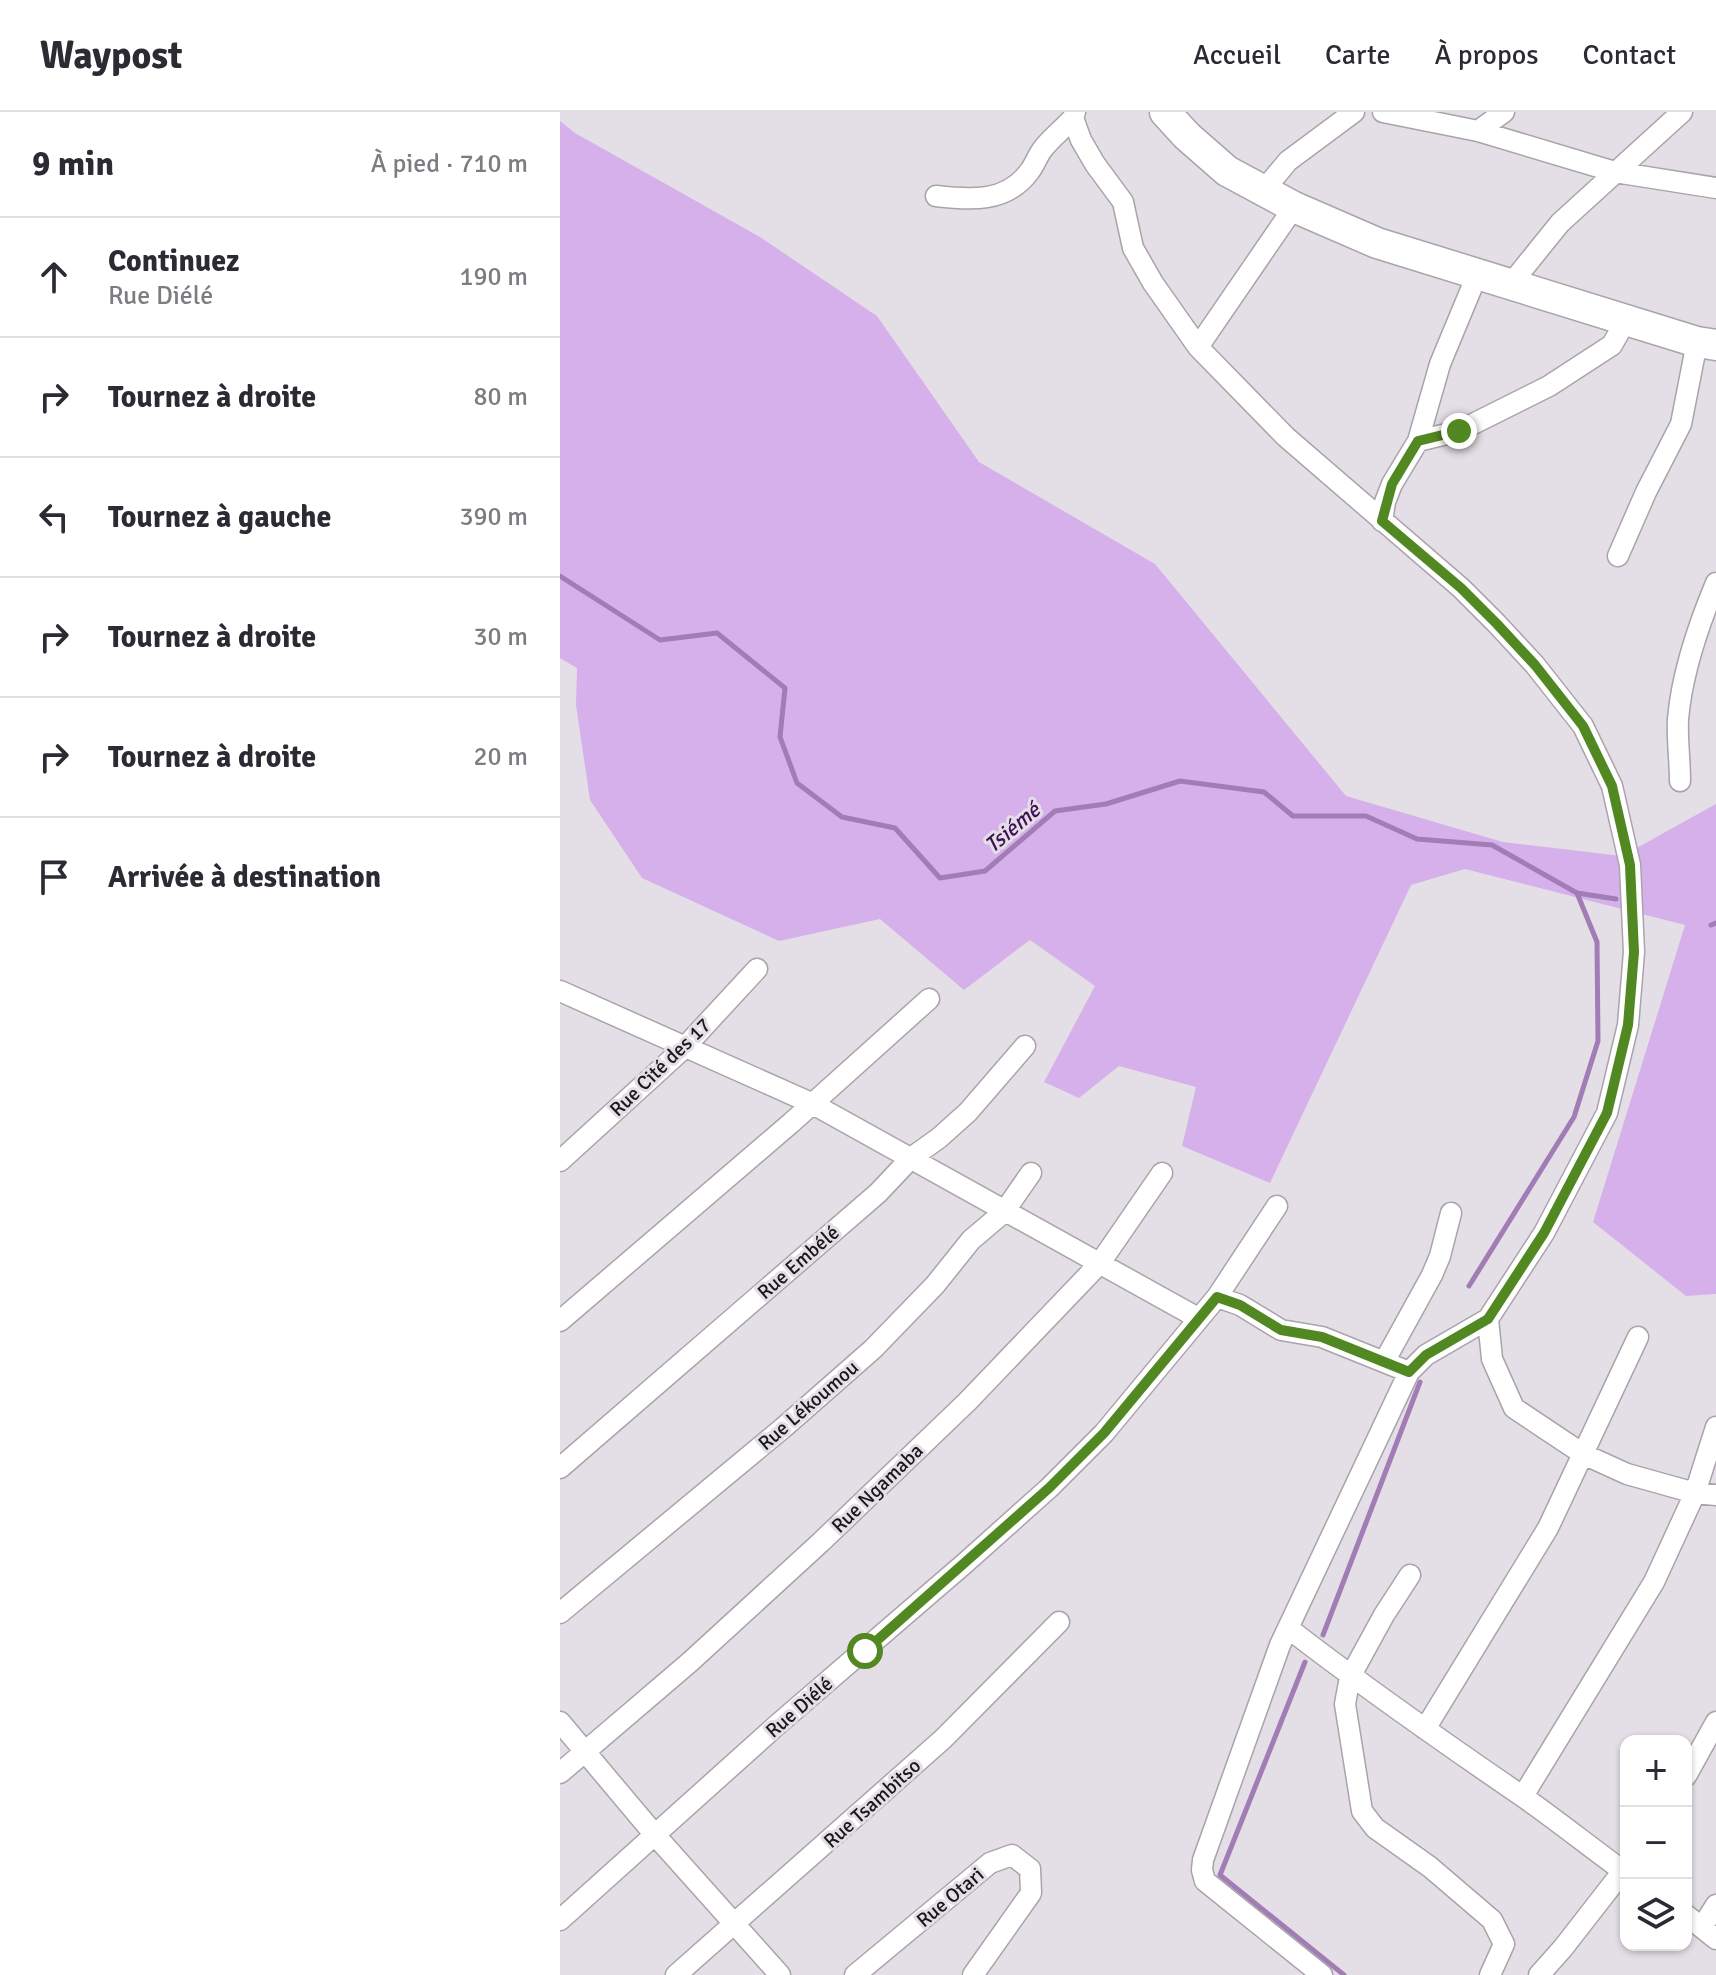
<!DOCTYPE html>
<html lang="fr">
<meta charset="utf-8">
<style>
:root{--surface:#fff;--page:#f2f2f3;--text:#2b2b33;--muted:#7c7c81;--line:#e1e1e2}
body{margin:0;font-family:Signika,sans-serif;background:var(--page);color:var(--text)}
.controls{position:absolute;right:24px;bottom:24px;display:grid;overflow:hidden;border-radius:16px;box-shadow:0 2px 6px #0004}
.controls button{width:72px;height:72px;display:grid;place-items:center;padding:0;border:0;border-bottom:2px solid var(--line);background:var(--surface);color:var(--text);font:40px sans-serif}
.stop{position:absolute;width:24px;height:24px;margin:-18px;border:6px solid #528822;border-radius:50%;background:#fff}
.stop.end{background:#528822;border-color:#fff;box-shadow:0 2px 8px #0008}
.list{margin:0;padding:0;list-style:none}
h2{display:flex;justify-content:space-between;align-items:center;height:104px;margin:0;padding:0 32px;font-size:34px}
h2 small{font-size:26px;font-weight:400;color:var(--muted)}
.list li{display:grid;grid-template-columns:52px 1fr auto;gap:24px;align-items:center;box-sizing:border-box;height:120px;padding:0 32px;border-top:2px solid var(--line)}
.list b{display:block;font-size:30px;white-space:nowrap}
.list p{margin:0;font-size:26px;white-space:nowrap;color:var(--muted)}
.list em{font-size:26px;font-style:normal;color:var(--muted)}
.icon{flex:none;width:44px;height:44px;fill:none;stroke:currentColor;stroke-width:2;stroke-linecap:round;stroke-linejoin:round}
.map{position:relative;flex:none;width:1156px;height:1863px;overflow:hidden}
header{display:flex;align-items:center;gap:48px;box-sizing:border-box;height:112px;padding:0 40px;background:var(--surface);border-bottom:2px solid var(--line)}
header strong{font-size:38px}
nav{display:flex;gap:44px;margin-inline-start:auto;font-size:28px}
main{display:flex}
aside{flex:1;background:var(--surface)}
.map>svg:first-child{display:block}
</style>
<header>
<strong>Waypost</strong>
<nav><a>Accueil</a><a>Carte</a><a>À propos</a><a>Contact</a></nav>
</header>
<main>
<aside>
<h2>9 min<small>À pied · 710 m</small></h2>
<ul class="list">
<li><svg class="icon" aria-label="ahead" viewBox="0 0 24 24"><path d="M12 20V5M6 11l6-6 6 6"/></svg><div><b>Continuez</b><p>Rue Diélé</p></div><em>190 m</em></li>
<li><svg class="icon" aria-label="right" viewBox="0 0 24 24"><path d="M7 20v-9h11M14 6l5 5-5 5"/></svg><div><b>Tournez à droite</b></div><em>80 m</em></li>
<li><svg class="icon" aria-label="left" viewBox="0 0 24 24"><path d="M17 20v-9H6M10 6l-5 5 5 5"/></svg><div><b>Tournez à gauche</b></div><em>390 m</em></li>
<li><svg class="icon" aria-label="right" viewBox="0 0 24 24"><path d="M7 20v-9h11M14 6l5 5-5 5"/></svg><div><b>Tournez à droite</b></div><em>30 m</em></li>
<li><svg class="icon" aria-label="right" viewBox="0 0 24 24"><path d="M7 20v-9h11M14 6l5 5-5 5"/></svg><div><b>Tournez à droite</b></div><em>20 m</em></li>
<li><svg class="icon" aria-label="arrive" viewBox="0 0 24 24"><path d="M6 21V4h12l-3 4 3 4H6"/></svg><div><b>Arrivée à destination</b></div></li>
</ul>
</aside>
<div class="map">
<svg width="1156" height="1863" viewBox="0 0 1156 1863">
<rect width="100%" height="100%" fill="#e4dfe6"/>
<path fill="#d6b0eb" d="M 0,9 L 15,21 L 200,125 L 317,204 L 419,350 L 595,452 L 786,684 L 943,730 L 1062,744 L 1156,692 L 1156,1182 L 1126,1184 L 1033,1110 L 1125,813 L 905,757 L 851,773 L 710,1071 L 622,1034 L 636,975 L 559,954 L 519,986 L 484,970 L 535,874 L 470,828 L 404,878 L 320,807 L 219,829 L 82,766 L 30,688 L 16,593 L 17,556 L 0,546 Z"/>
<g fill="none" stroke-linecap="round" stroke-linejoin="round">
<path stroke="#a27cb5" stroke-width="5" d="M 0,464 L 100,528 L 157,521 L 225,576 L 220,625 L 237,671 L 282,705 L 335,716 L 380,766 L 425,759 L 495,699 L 546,692 L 620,669 L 704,680 L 733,704 L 806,704 L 857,727 L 932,733 L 1017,781 L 1056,787
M 1151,813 L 1156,811
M 909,1174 L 1014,1005 L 1038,929 L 1037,830 L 1017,781
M 763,1523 L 860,1270
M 745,1550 L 660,1763 L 784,1863"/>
<g stroke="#a8a4aa" stroke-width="23">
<path id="minor" d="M 515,0 L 513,6 L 521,28 L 535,52 L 563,90 L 573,136 L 593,171 L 638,235 L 726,325 L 901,476 L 937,512 L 975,553 L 1023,614 L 1052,674 L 1070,753 L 1074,840 L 1068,913 L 1047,1001 L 984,1121 L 928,1207 L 932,1247 L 954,1296 L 1023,1342 L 1067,1362 L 1135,1381 L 1156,1383
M 823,0 L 918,19 L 1055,60 L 1156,76
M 918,19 L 944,0
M 703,79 L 728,49 L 794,0
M 376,84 C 410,88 446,91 469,60 C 474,54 477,45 482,38 C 490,27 503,17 513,6
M 950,173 L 1000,111 L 1122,0
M 638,235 L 734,95
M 858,329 L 899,319 L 989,274 L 1052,233 L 1066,208
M 822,409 L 825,390 L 832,372 L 858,329 L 880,252 L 917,163
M 1058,444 L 1086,380 L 1121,312 L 1137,230
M 1120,669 C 1120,649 1117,628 1118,607 C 1122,560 1138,514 1156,471
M 0,879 L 251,991 L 638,1206
M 0,1049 L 124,936 L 197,857
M 657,1185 L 680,1193 L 721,1218 L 762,1225 L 849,1260
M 0,1209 L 231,1011 L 369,887
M 824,1250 L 872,1163 L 880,1144 L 891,1101
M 0,1356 L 318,1081 L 351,1046 L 379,1026 L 408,1000 L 465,934
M 850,1463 L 824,1503 L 790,1565 L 785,1592 L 802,1699 L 815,1716 L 870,1755 L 932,1808 L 944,1832 L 930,1863
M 0,1501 L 223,1316 L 313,1237 L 375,1173 L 411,1128 L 444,1100 L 471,1061
M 728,1516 C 804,1575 883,1630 962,1684 C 998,1709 1031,1736 1066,1761
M 0,1610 L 95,1723 L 220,1863
M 865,1617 L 988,1416 L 1078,1225
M 0,1661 L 130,1550 L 261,1430 L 407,1290 L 540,1151 L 602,1061
M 1126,1664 L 1156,1610
M 963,1684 L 1094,1470 L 1135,1381 L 1156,1315
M 1126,1803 L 1156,1827
M 0,1808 L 217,1613 L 404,1452 L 489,1376 L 544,1321 L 657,1185 L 717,1094
M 1142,1815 L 1156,1793
M 116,1863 L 383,1627 L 499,1510
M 295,1863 L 430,1751 L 452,1743 L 470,1757 L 471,1781 L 413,1863
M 762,1863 L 645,1769 L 642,1758 L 643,1748 L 720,1533 L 849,1260 L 866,1243 L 928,1207
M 979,1863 L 1003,1836 L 1066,1755"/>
</g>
<g stroke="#a8a4aa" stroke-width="33">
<path id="primary" d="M 605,0 L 627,24 L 667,59 L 734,95 L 817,131 L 1137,230 L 1156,233"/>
</g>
<use href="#minor" stroke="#fff" stroke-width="20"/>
<use href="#primary" stroke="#fff" stroke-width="30"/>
</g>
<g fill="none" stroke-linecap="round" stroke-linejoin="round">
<path stroke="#528822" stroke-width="10" d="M 305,1539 L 489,1376 L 544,1321 L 657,1185 L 680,1193 L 721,1218 L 762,1225 L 849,1260 L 866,1243 L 928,1207 L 984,1121 L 1047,1001 L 1068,913 L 1074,840 L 1070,753 L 1052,674 L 1023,614 L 975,553 L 937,512 L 901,476 L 822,409 L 832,372 L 858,329 L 899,319"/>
</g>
<g text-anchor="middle" stroke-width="6" stroke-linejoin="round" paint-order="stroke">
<g font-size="20" fill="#19171a" stroke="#e4dfe6">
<text transform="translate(100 955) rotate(-44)" y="7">Rue Cité des 17</text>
<text transform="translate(238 1150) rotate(-41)" y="7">Rue Embélé</text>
<text transform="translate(248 1293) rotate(-41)" y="7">Rue Lékoumou</text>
<text transform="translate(317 1376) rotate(-44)" y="7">Rue Ngamaba</text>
<text transform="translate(239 1595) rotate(-41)" y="7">Rue Diélé</text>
<text transform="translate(312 1691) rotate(-42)" y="7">Rue Tsambitso</text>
<text transform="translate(390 1785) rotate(-40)" y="7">Rue Otari</text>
</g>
<g font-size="22" font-style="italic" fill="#410f56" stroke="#e4dfe6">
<text transform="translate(452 715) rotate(-40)" y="8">Tsiémé</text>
</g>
</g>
</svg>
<div class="controls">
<button>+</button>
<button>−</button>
<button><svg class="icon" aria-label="layers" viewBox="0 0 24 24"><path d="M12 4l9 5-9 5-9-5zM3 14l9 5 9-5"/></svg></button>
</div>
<div class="stop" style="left:305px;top:1539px"></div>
<div class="stop end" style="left:899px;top:319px"></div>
</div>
</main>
